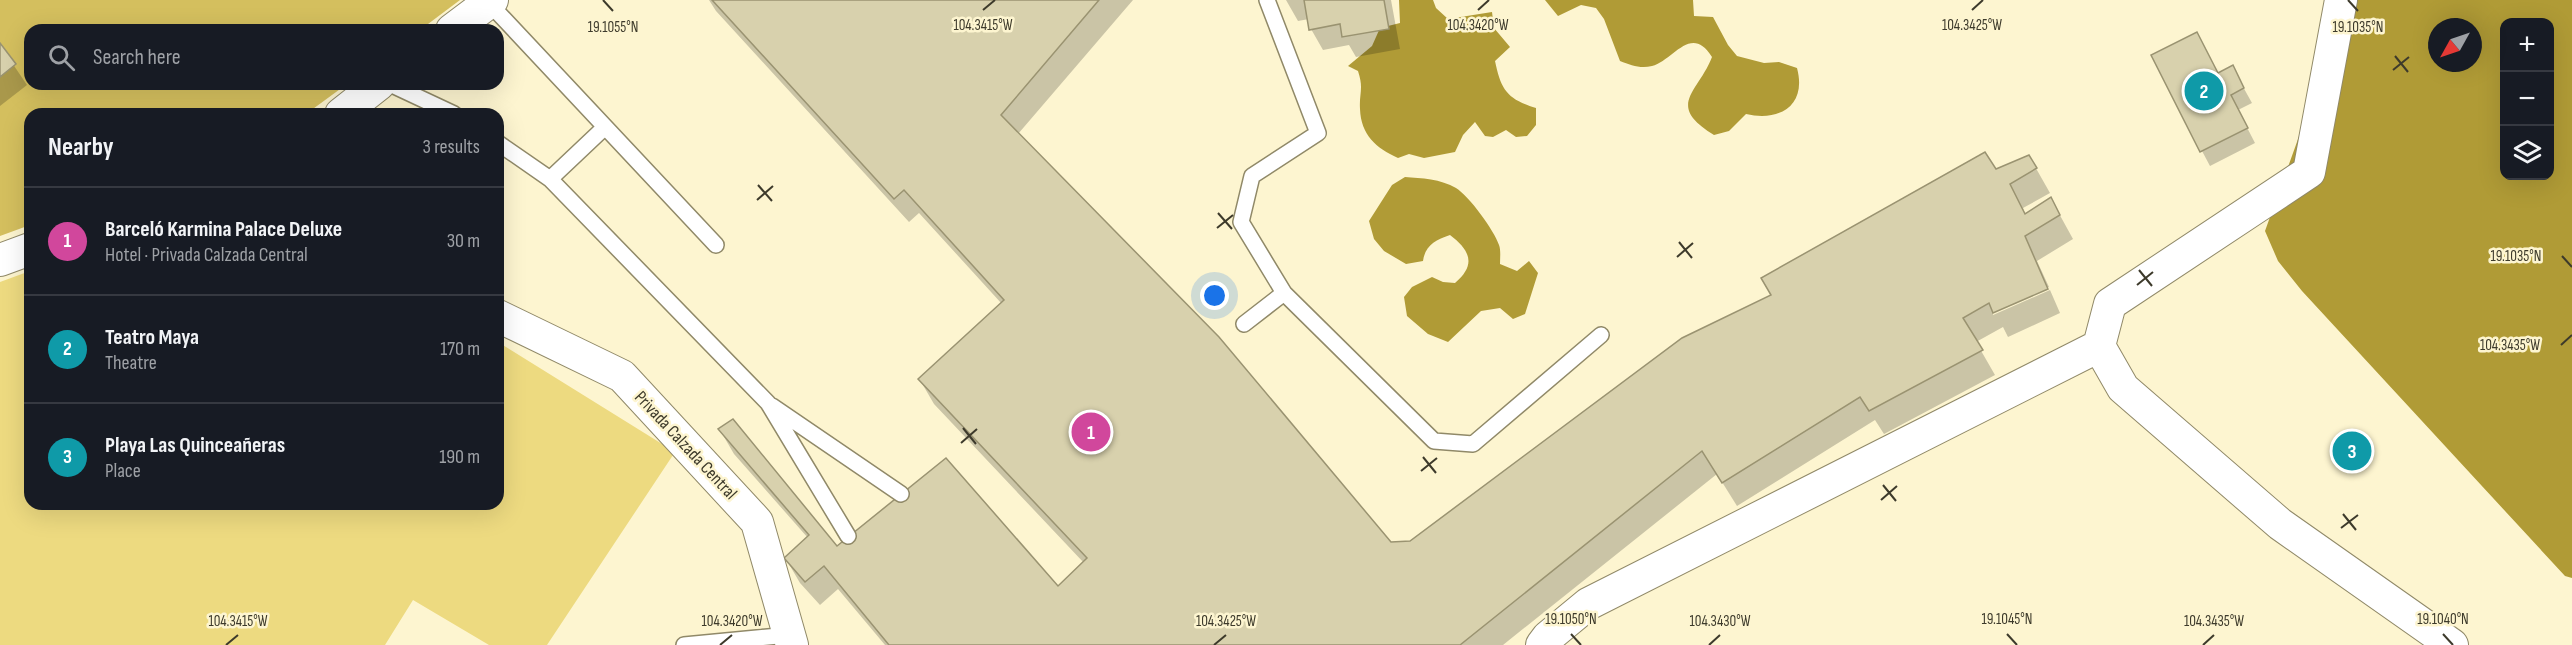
<!DOCTYPE html>
<meta charset="utf-8">
<style>
:root{--surface:#171b24;--page:#242831;--text:#f1f3f6;--muted:#9ea1a6;--line:#363941;--accent:#0b8043}
body{margin:0;font-family:"Sofia Sans Condensed",sans-serif;background:var(--page);color:var(--text)}
.controls{position:absolute;right:18px;top:18px;display:grid;overflow:hidden;border-radius:12px;box-shadow:0 6px 24px #0002}
.controls button{width:54px;height:54px;display:grid;place-items:center;padding:0;border:0;border-bottom:2px solid var(--line);background:var(--surface);color:var(--text);font:30px sans-serif}
.compass{position:absolute;left:2428px;top:18px;width:54px;height:54px;border-radius:50%;background:var(--surface);box-shadow:0 6px 24px #0002;rotate:230deg}
.you{position:absolute;left:1215px;top:296px;width:21px;height:21px;margin:-15px;border:4px solid #fff;border-radius:50%;background:#1a73e8;box-shadow:0 0 0 9px #1a73e833}
.badge{display:grid;place-items:center;width:39px;height:39px;border-radius:50%;background:var(--accent);color:#fff;font-size:20px;font-weight:700}
.pin{position:absolute;translate:-50% -50%;border:3px solid #fff;box-shadow:0 2px 6px #0006}
.list{margin:0;padding:0;list-style:none}
h2{display:flex;justify-content:space-between;align-items:center;height:78px;margin:0;padding:0 24px;font-size:26px}
h2 small{font-size:20px;font-weight:400;color:var(--muted)}
.list li{display:grid;grid-template-columns:39px 1fr auto;gap:18px;align-items:center;box-sizing:border-box;height:108px;padding:0 24px;border-top:2px solid var(--line)}
.list b{display:block;font-size:22px;white-space:nowrap}
.list p{margin:0;font-size:20px;white-space:nowrap;color:var(--muted)}
.list em{font-size:20px;font-style:normal;color:var(--muted)}
.icon{flex:none;width:33px;height:33px;fill:none;stroke:currentColor;stroke-width:2;stroke-linecap:round;stroke-linejoin:round}
.map{position:relative;flex:none;width:2572px;height:645px;overflow:hidden}
.search{position:absolute;background:var(--surface);box-shadow:0 6px 24px #0002;left:24px;top:24px;width:480px;height:66px;display:flex;align-items:center;gap:15px;box-sizing:border-box;padding:0 21px;border-radius:18px;color:var(--muted);font-size:22px}
.panel{position:absolute;background:var(--surface);box-shadow:0 6px 24px #0002;left:24px;top:108px;width:480px;height:402px;border-radius:18px}
.map>svg:first-child{display:block}
</style>
<div class="map">
<svg width="2572" height="645" viewBox="0 0 2572 645">
<rect width="100%" height="100%" fill="#fdf5d0"/>
<path fill="#edda80" d="M 30,271 L 30,504 L 498,504 L 498,342 L 675,452 L 547,645 L 489,645 L 413,600 L 385,645 L 0,645 L 0,282 Z"/>
<path fill="#d4bf5e" d="M 0,0 L 460,0 L 420,30 L 30,30 L 30,84 L 347,84 L 306,114 L 30,114 L 30,225 L 0,236 Z"/>
<path fill="#b09b36" fill-rule="evenodd" d="M 1399,0 L 1433,0 L 1436,8 L 1448,19 L 1492,12 L 1494,28 L 1510,47 L 1495,61 C 1501,90 1507,99 1536,108 L 1536,125 L 1527,136 L 1516,137 L 1506,130 L 1493,137 L 1485,136 L 1475,122 L 1463,135 L 1455,152 L 1424,158 L 1409,154 L 1398,158 C 1376,148 1361,135 1360,109 C 1359,93 1364,89 1358,71 L 1348,66 L 1372,46 L 1380,28 L 1400,23 Z
M 1545,0 L 1693,0 L 1694,16 L 1713,17 L 1728,45 L 1737,56 L 1764,63 L 1779,62 L 1797,68 C 1807,105 1780,122 1746,114 L 1729,131 L 1714,135 C 1665,105 1698,93 1712,57 C 1691,23 1673,61 1652,66 C 1640,69 1631,65 1620,61 L 1604,19 L 1596,8 L 1581,5 L 1558,16 Z
M 2348,0 L 2572,0 L 2572,578 L 2565,576 L 2302,291 L 2278,261 L 2265,231 ZM 2504,22 L 2550,22 L 2550,176 L 2504,176 ZM 2437,27 L 2473,27 L 2473,63 L 2437,63 Z
M 1405,177 C 1421,178 1441,179 1456,188 C 1469,196 1494,230 1499,245 C 1501,250 1500,258 1500,264 L 1517,271 L 1529,261 L 1538,273 L 1525,314 L 1513,319 L 1500,308 L 1481,311 L 1448,342 L 1428,334 L 1407,316 L 1404,297 L 1412,287 L 1432,277 L 1443,282 L 1455,283 C 1476,265 1471,251 1450,235 C 1435,240 1425,246 1423,261 L 1406,264 L 1384,251 L 1374,239 L 1369,221 L 1392,185 Z"/>
<path fill="#0003" d="M 709,0 L 1133,0 L 1018,134 L 1390,543 L 1411,542 L 1773,296 L 1995,171 L 2029,156 L 2050,193 L 2023,208 L 2026,215 L 2051,199 L 2073,239 L 2037,261 L 2049,287 L 1993,312 L 1993,315 L 2050,290 L 2060,313 L 2008,337 L 2003,327 L 1976,342 L 1995,375 L 1884,434 L 1875,420 L 1737,506 L 1717,474 L 1503,645 L 885,645 L 838,589 L 820,605 L 800,583 L 786,559 L 808,538 L 734,454 L 720,430 L 837,548 L 1058,588 L 1084,563 L 934,404 L 920,380 L 1002,304 L 919,213 L 909,222 L 716,11 Z
M 1286,0 L 1391,0 L 1400,49 L 1356,57 L 1349,45 L 1323,50 L 1311,29 L 1309,19 L 1298,21 Z
M 0,45 L 27,85 L 0,106 Z
M 2232,67 L 2252,103 L 2238,110 L 2255,143 L 2210,166 L 2202,151 L 2218,74 Z"/>
<path fill="#d8d1ad" stroke="#9a9371" stroke-width="1.5" d="M 712,0 L 1099,0 L 1001,115 L 1219,337 L 1391,542 L 1410,541 L 1682,338 L 1771,295 L 1761,278 L 1985,152 L 1996,169 L 2029,155 L 2037,168 L 2010,184 L 2025,214 L 2051,197 L 2060,215 L 2025,236 L 2048,289 L 1993,313 L 1989,303 L 1963,318 L 1983,350 L 1869,411 L 1860,397 L 1722,483 L 1702,451 L 1460,645 L 889,645 L 824,566 L 805,582 L 784,558 L 809,535 L 718,429 L 733,419 L 837,546 L 946,458 L 1058,586 L 1087,558 L 918,379 L 1004,300 L 904,190 L 894,199 Z
M 1304,0 L 1384,0 L 1389,29 L 1342,37 L 1340,24 L 1309,30 Z
M 2197,32 L 2218,73 L 2233,65 L 2244,88 L 2231,95 L 2248,128 L 2200,152 L 2151,55 Z
M 0,43 L 16,64 L 0,77 Z"/>
<g fill="none" stroke-linecap="round" stroke-linejoin="round">
<g stroke="#908968" stroke-width="18">
<path id="service" d="M 1267,0 L 1318,133 L 1252,176 L 1241,222 L 1284,293
M 489,3 L 716,245
M 390,84 L 454,114
M 498,143 L 550,179 L 768,403 L 848,536
M 550,179 L 605,127
M 1244,324 L 1284,293 L 1434,441 L 1473,444 L 1601,335
M 772,406 L 901,494
M 684,645 L 789,635"/>
</g>
<g stroke="#908968" stroke-width="34">
<path id="minor" d="M 2341,0 L 2309,172 L 2110,304 L 2099,346 L 2123,388 L 2280,524 L 2452,645
M 452,30 L 492,0
M 341,114 L 379,84
M 0,260 L 30,249
M 498,316 L 622,376 L 757,522 L 792,645
M 1542,645 L 1548,637 L 1588,604 L 2099,346"/>
</g>
<use href="#service" stroke="#fff" stroke-width="15"/>
<use href="#minor" stroke="#fff" stroke-width="32"/>
</g>
<path fill="none" stroke="#3d3a2b" stroke-width="2" d="M 603,0 L 613,11M 2348,0 L 2358,11M 983,10 L 995,0M 1478,10 L 1489,0M 1972,10 L 1983,0M 2395,56 L 2408,72M 2393,70 L 2409,57M 758,185 L 772,201M 757,200 L 773,186M 1218,213 L 1232,229M 1217,228 L 1233,215M 1679,242 L 1692,258M 2562,256 L 2572,267M 1677,257 L 1693,243M 2139,270 L 2152,286M 2137,285 L 2153,272M 2561,345 L 2572,335M 963,428 L 976,444M 961,443 L 977,429M 1423,457 L 1436,473M 1421,471 L 1437,458M 1883,485 L 1896,501M 1881,500 L 1897,486M 2343,514 L 2356,530M 2341,528 L 2358,515M 1571,634 L 1581,645M 2007,634 L 2017,645M 2443,634 L 2453,645M 226,645 L 238,635M 720,645 L 732,635M 1214,645 L 1226,635M 1709,645 L 1720,635M 2203,645 L 2214,635"/>
<g text-anchor="middle" stroke-width="5" stroke-linejoin="round" paint-order="stroke">
<g font-size="18" fill="#3d3a2b" stroke="#fdf5d0">
<text transform="translate(686 445) rotate(47)" y="6">Privada Calzada Central</text>
</g>
</g>
<g font-size="15" text-anchor="middle" fill="#3d3a2b" stroke="#fdf5d0" stroke-width="5" stroke-linejoin="round" paint-order="stroke">
<text x="983" y="30">104.3415°W</text>
<text x="1478" y="30">104.3420°W</text>
<text x="1972" y="30">104.3425°W</text>
<text x="613" y="32">19.1055°N</text>
<text x="2358" y="32">19.1035°N</text>
<text x="2516" y="261">19.1035°N</text>
<text x="2510" y="350">104.3435°W</text>
<text x="1571" y="624">19.1050°N</text>
<text x="2007" y="624">19.1045°N</text>
<text x="2443" y="624">19.1040°N</text>
<text x="238" y="626">104.3415°W</text>
<text x="732" y="626">104.3420°W</text>
<text x="1226" y="626">104.3425°W</text>
<text x="1720" y="626">104.3430°W</text>
<text x="2214" y="626">104.3435°W</text>
</g>
</svg>
<div class="controls">
<button>+</button>
<button>−</button>
<button><svg class="icon" aria-label="layers" viewBox="0 0 24 24"><path d="M12 4l9 5-9 5-9-5zM3 14l9 5 9-5"/></svg></button>
</div>
<svg class="compass" viewBox="-18 -18 36 36"><path d="M0-13l5 13h-10z" fill="#e53935"/><path d="M0 13l5-13h-10z" fill="#9ea1a6"/></svg>
<div class="you"></div>
<div class="pin badge" style="left:1091px;top:432px;background:#d1479c">1</div>
<div class="pin badge" style="left:2204px;top:91px;background:#0f9aa8">2</div>
<div class="pin badge" style="left:2352px;top:451px;background:#0f9aa8">3</div>
<div class="search"><svg class="icon" aria-label="search" viewBox="0 0 24 24"><circle cx="10" cy="10" r="6"/><path d="M15 15l6 6"/></svg>Search here</div>
<section class="panel">
<h2>Nearby<small>3 results</small></h2>
<ul class="list">
<li><span class="badge" style="background:#d1479c">1</span><div><b>Barceló Karmina Palace Deluxe</b><p>Hotel · Privada Calzada Central</p></div><em>30 m</em></li>
<li><span class="badge" style="background:#0f9aa8">2</span><div><b>Teatro Maya</b><p>Theatre</p></div><em>170 m</em></li>
<li><span class="badge" style="background:#0f9aa8">3</span><div><b>Playa Las Quinceañeras</b><p>Place</p></div><em>190 m</em></li>
</ul>
</section>
</div>
